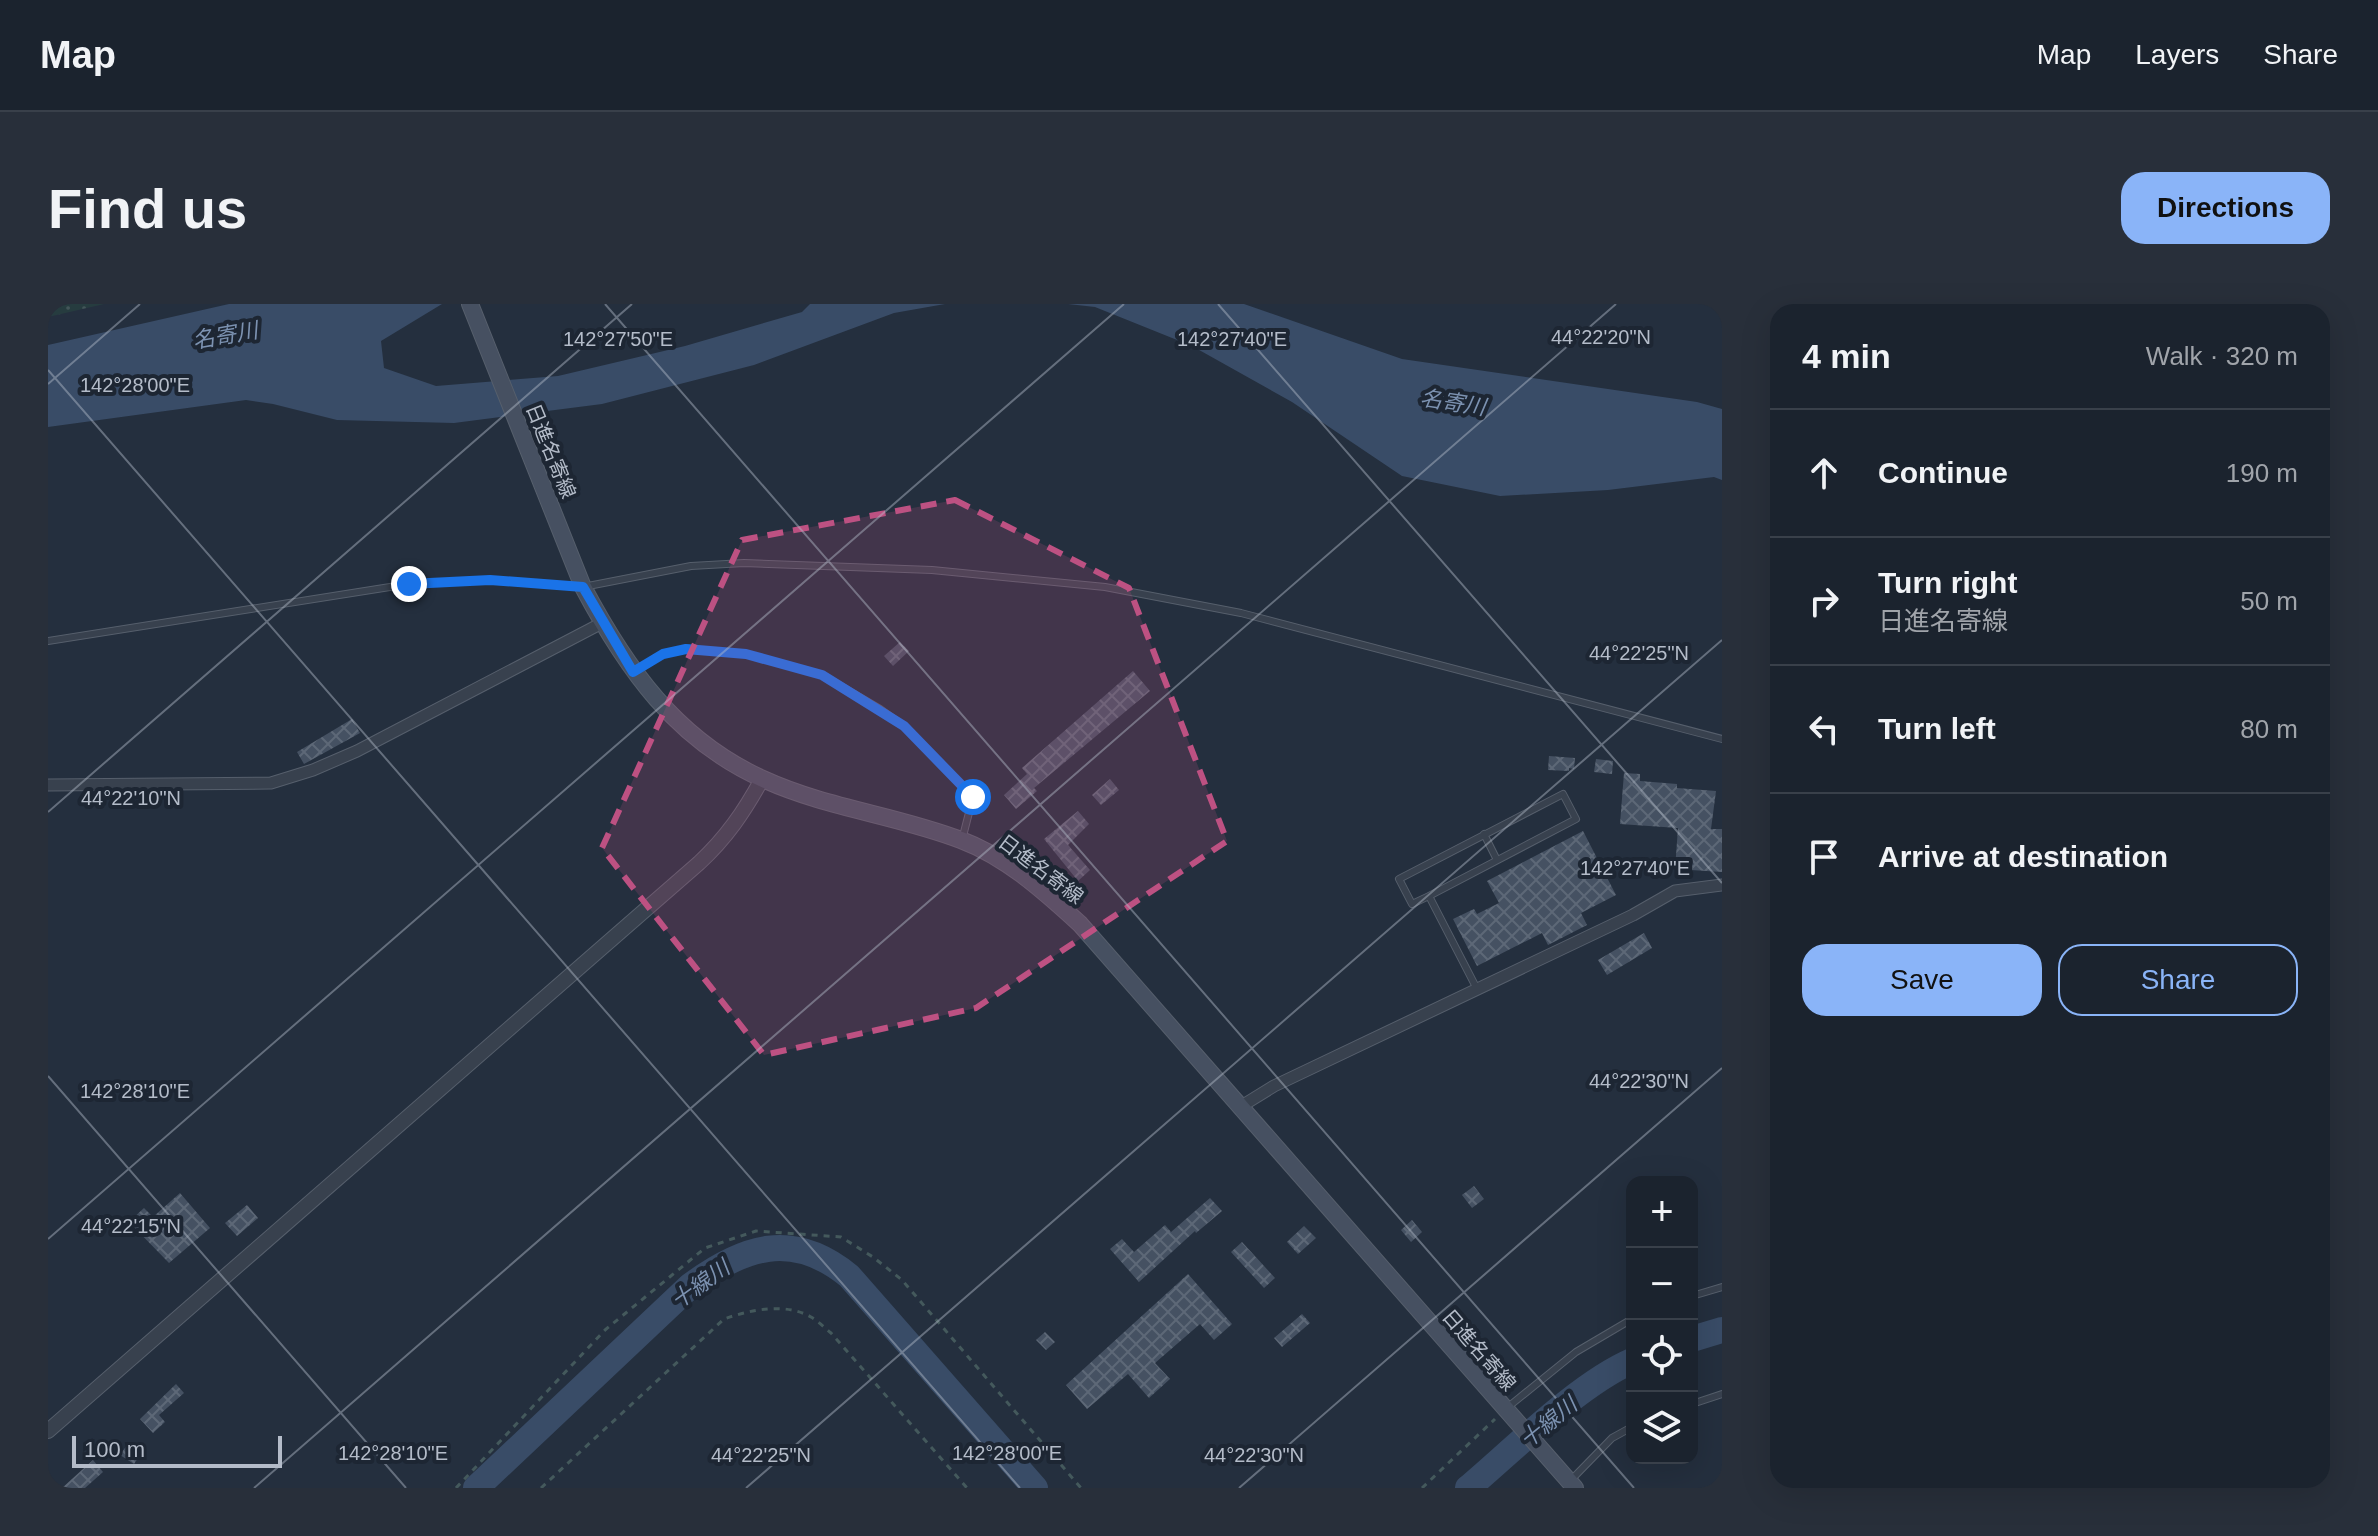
<!DOCTYPE html>
<meta charset="utf-8">
<style>
:root{--surface:#1b232e;--page:#282f3a;--text:#f1f3f6;--muted:#a0a4aa;--line:#39404a;--accent:#8ab4f8}
body{margin:0;font-family:Arial,"Noto Sans JP",sans-serif;background:var(--page);color:var(--text)}
.controls{position:absolute;right:24px;bottom:24px;display:grid;overflow:hidden;border-radius:16px;box-shadow:0 8px 32px #0002}
.controls button{width:72px;height:72px;display:grid;place-items:center;padding:0;border:0;border-bottom:2px solid var(--line);background:var(--surface);color:var(--text);font:40px sans-serif}
.scale{position:absolute;left:24px;bottom:20px;width:210px;box-sizing:border-box;padding-left:8px;border:4px solid #b4bcc9;border-top:0;font-size:22px;line-height:28px;white-space:nowrap;color:#b4bcc9;-webkit-text-stroke:6px #1d2633;paint-order:stroke}
.stop{position:absolute;width:24px;height:24px;margin:-18px;border:6px solid #1a73e8;border-radius:50%;background:#fff}
.stop.end{background:#1a73e8;border-color:#fff;box-shadow:0 2px 8px #0008}
.list{margin:0;padding:0;list-style:none}
h2{display:flex;justify-content:space-between;align-items:center;height:104px;margin:0;padding:0 32px;font-size:34px}
h2 small{font-size:26px;font-weight:400;color:var(--muted)}
.list li{display:grid;grid-template-columns:52px 1fr auto;gap:24px;align-items:center;box-sizing:border-box;height:128px;padding:0 32px;border-top:2px solid var(--line)}
.list b{display:block;font-size:30px;white-space:nowrap}
.list p{margin:0;font-size:26px;white-space:nowrap;color:var(--muted)}
.list em{font-size:26px;font-style:normal;color:var(--muted)}
.actions{display:flex;gap:16px;padding:24px 32px}
.actions a{flex:1;padding:18px 0;border:2px solid var(--accent);border-radius:24px;text-align:center;font-size:28px;color:var(--accent)}
.actions .main{background:var(--accent);color:#111}
.icon{flex:none;width:44px;height:44px;fill:none;stroke:currentColor;stroke-width:2;stroke-linecap:round;stroke-linejoin:round}
.map{position:relative;flex:none;width:1674px;height:1184px;overflow:hidden;border-radius:24px}
header{display:flex;align-items:center;gap:48px;box-sizing:border-box;height:112px;padding:0 40px;background:var(--surface);border-bottom:2px solid var(--line)}
header strong{font-size:38px}
nav{display:flex;gap:44px;margin-inline-start:auto;font-size:28px}
.intro{display:flex;align-items:center;justify-content:space-between;box-sizing:border-box;height:192px;padding:0 48px}
h1{margin:0;font-size:56px}
.button{padding:20px 36px;border-radius:24px;background:var(--accent);color:#111;font-size:28px;font-weight:700}
main{display:flex;gap:48px;padding:0 48px}
aside{flex:1;background:var(--surface);border-radius:24px;box-shadow:0 8px 32px #0002}
.map>svg:first-child{display:block}
</style>
<header>
<strong>Map</strong>
<nav><a>Map</a><a>Layers</a><a>Share</a></nav>
</header>
<div class="intro"><h1>Find us</h1><a class="button">Directions</a></div>
<main>
<div class="map">
<svg width="1674" height="1184" viewBox="0 0 1674 1184">
<defs>
<pattern id="grass-dots" width="8" height="8" patternUnits="userSpaceOnUse" patternTransform="scale(2)"><rect width="8" height="8" fill="#263c3f"/><path d="M2 2h.1M6 6h.1" fill="none" stroke="#435659" stroke-width="1.8" stroke-linecap="round"/></pattern>
<pattern id="building-cross-hatch" width="8" height="8" patternUnits="userSpaceOnUse" patternTransform="scale(2)"><rect width="8" height="8" fill="#455162"/><path d="M0 0l8 8M0 8l8-8" fill="none" stroke="#5d6877"/></pattern>
</defs>
<rect width="100%" height="100%" fill="#242f3e"/>
<path fill="url(#grass-dots)" d="M 0,0 L 56,0 L 0,13 Z"/>
<path fill="#394c67" d="M 181,0 L 394,0 L 333,37 L 336,64 L 388,82 L 510,72 L 637,42 L 754,8 L 762,0 L 897,0 L 846,9 L 706,61 L 554,100 L 406,119 L 289,116 L 225,100 L 198,96 L 0,123 L 0,41 Z
M 1020,0 L 1196,0 L 1354,55 L 1649,98 L 1674,105 L 1674,176 L 1666,173 L 1560,186 L 1452,192 L 1354,172 L 1244,98 L 1144,42 L 1047,3 Z"/>
<g fill="none" stroke-linecap="round" stroke-linejoin="round">
<path stroke="#394c67" stroke-width="26" d="M 1644,1035 L 1674,1026
M 428,1184 L 642,982 C 696,942 745,926 801,972 L 987,1184
M 1420,1184 C 1466,1145 1531,1080 1584,1057"/>
</g>
<path fill="url(#building-cross-hatch)" d="M 852,338 L 861,347 L 845,362 L 836,352 Z
M 1085,367 L 1102,387 L 986,484 L 989,487 L 968,505 L 956,491 L 979,470 L 974,464 Z
M 304,415 L 312,429 L 256,460 L 249,448 Z
M 1501,452 L 1527,454 L 1526,465 L 1521,464 L 1521,467 L 1500,466 Z
M 1548,455 L 1565,457 L 1564,470 L 1546,468 Z
M 1576,469 L 1592,470 L 1592,477 L 1629,480 L 1629,484 L 1668,487 L 1663,525 L 1674,525 L 1674,568 L 1627,565 L 1630,524 L 1572,520 Z
M 1062,475 L 1071,486 L 1053,501 L 1044,491 Z
M 1030,507 L 1041,520 L 1020,541 L 1042,566 L 1030,577 L 996,535 Z
M 1535,527 L 1568,591 L 1533,609 L 1539,621 L 1500,641 L 1494,629 L 1429,662 L 1405,615 L 1426,605 L 1429,610 L 1451,599 L 1439,577 Z
M 1596,629 L 1604,644 L 1559,671 L 1550,656 Z
M 1426,882 L 1436,895 L 1424,904 L 1414,891 Z
M 132,889 L 162,924 L 121,959 L 81,918 L 96,904 L 105,913 Z
M 1162,894 L 1174,907 L 1148,929 L 1147,927 L 1091,978 L 1062,945 L 1074,935 L 1086,948 L 1117,921 L 1123,928 Z
M 199,901 L 210,914 L 189,932 L 177,919 Z
M 1364,916 L 1374,928 L 1363,938 L 1353,926 Z
M 1256,922 L 1268,934 L 1250,950 L 1239,938 Z
M 1194,938 L 1227,974 L 1216,984 L 1183,948 Z
M 1140,970 L 1184,1020 L 1166,1036 L 1152,1020 L 1107,1059 L 1122,1075 L 1101,1094 L 1080,1070 L 1039,1105 L 1018,1081 Z
M 1254,1010 L 1262,1019 L 1234,1043 L 1226,1034 Z
M 997,1028 L 1007,1038 L 998,1046 L 988,1036 Z
M 128,1080 L 136,1089 L 111,1111 L 117,1118 L 105,1129 L 92,1115 Z
M 81,1138 L 94,1148 L 86,1160 L 72,1151 Z
M 45,1156 L 55,1168 L 37,1184 L 14,1184 Z"/>
<g fill="none" stroke-linecap="round" stroke-linejoin="round">
<g stroke="#565f6c" stroke-width="8">
<path id="service" d="M 0,337 L 361,280 L 442,276 L 535,283 L 643,262 L 696,259 L 884,266 L 1057,283 L 1193,309 L 1674,435
M 590,366 L 615,350 L 638,345 L 698,350 L 774,371 L 832,405 L 856,422 L 925,493 L 914,536
M 1436,530 L 1449,556
M 1381,592 L 1364,600 L 1351,575 L 1515,490 L 1528,515 L 1381,592 L 1429,685
M 1644,992 L 1674,983
M 1644,1100 L 1674,1090
M 1460,1103 L 1528,1048 L 1584,1015
M 1524,1175 L 1564,1134 L 1584,1123"/>
</g>
<g stroke="#565f6c" stroke-width="13">
<path id="minor" d="M 0,481 L 223,479 L 265,466 L 309,447 L 554,319
M 1192,803 L 1226,782 L 1585,611 L 1627,587 L 1674,581"/>
</g>
<g stroke="#565f6c" stroke-width="16">
<path id="tertiary" d="M 0,1127 L 651,559 C 678,534 696,508 714,475"/>
</g>
<g stroke="#565f6c" stroke-width="18">
<path id="secondary" d="M 422,0 L 535,283 C 578,364 628,436 715,475 C 778,504 848,511 913,536 C 958,553 996,587 1032,620 L 1527,1184"/>
</g>
<path stroke="#44595c" stroke-width="3" stroke-dasharray="6 6" stroke-linecap="butt" d="M 408,1184 L 557,1026 L 657,944 L 708,927 L 793,933 L 825,953 L 854,976 L 1033,1184
M 493,1184 L 676,1015 C 702,1006 737,998 763,1013 C 770,1017 777,1024 783,1029 L 919,1184
M 1374,1184 L 1447,1115"/>
<use href="#service" stroke="#38414e" stroke-width="6"/>
<use href="#minor" stroke="#38414e" stroke-width="11"/>
<use href="#tertiary" stroke="#38414e" stroke-width="14"/>
<use href="#secondary" stroke="#465061" stroke-width="16"/>
</g>
<g fill="none" stroke-linecap="round" stroke-linejoin="round">
<path stroke="#1a73e8" stroke-width="10" d="M 361,280 L 442,276 L 535,283 L 585,368 L 615,350 L 638,345 L 698,350 L 774,371 L 856,422 L 925,493"/>
</g>
<path fill="#bd5182" fill-opacity="0.2" stroke="#bd5182" stroke-width="6" stroke-dasharray="16 10" stroke-linejoin="round" d="M 907,196 L 1081,284 L 1179,537 L 928,704 L 716,751 L 554,544 L 694,236 Z"/>
<path fill="none" stroke="#b4bcc9" stroke-width="2" stroke-opacity="0.45" d="M 557,0 L 1586,1184M 1170,0 L 1674,579M 0,66 L 972,1184M 0,80 L 92,0M 0,508 L 584,0M 0,772 L 358,1184M 0,935 L 1076,0M 206,1184 L 1568,0M 698,1184 L 1674,336M 1191,1184 L 1674,764"/>
<g text-anchor="middle" stroke-width="8" stroke-linejoin="round" paint-order="stroke">
<g font-size="20" fill="#b4bcc9" stroke="#1d2633">
<text transform="translate(503 147) rotate(68)" y="7">日進名寄線</text>
<text transform="translate(993 565) rotate(37)" y="7">日進名寄線</text>
<text transform="translate(1431 1046) rotate(49)" y="7">日進名寄線</text>
</g>
<g font-size="22" font-style="italic" fill="#7c92b1" stroke="#1d2633">
<text transform="translate(177 31) rotate(-10)" y="8">名寄川</text>
<text transform="translate(1405 98) rotate(9)" y="8">名寄川</text>
<text transform="translate(652 980) rotate(-36)" y="8">十線川</text>
<text transform="translate(1500 1118) rotate(-39)" y="8">十線川</text>
</g>
</g>
<g font-size="20" text-anchor="middle" fill="#b4bcc9" stroke="#1d2633" stroke-width="8" stroke-linejoin="round" paint-order="stroke">
<text x="1553" y="40">44°22'20"N</text>
<text x="570" y="42">142°27'50"E</text>
<text x="1184" y="42">142°27'40"E</text>
<text x="87" y="88">142°28'00"E</text>
<text x="1591" y="356">44°22'25"N</text>
<text x="83" y="501">44°22'10"N</text>
<text x="1587" y="571">142°27'40"E</text>
<text x="1591" y="784">44°22'30"N</text>
<text x="87" y="794">142°28'10"E</text>
<text x="83" y="929">44°22'15"N</text>
<text x="345" y="1156">142°28'10"E</text>
<text x="959" y="1156">142°28'00"E</text>
<text x="713" y="1158">44°22'25"N</text>
<text x="1206" y="1158">44°22'30"N</text>
</g>
</svg>
<div class="controls">
<button>+</button>
<button>−</button>
<button><svg class="icon" aria-label="locate" viewBox="0 0 24 24"><circle cx="12" cy="12" r="6"/><path d="M12 2v4M12 18v4M2 12h4M18 12h4"/></svg></button>
<button><svg class="icon" aria-label="layers" viewBox="0 0 24 24"><path d="M12 4l9 5-9 5-9-5zM3 14l9 5 9-5"/></svg></button>
</div>
<div class="scale">100 m</div>
<div class="stop" style="left:925px;top:493px"></div>
<div class="stop end" style="left:361px;top:280px"></div>
</div>
<aside>
<h2>4 min<small>Walk · 320 m</small></h2>
<ul class="list">
<li><svg class="icon" aria-label="ahead" viewBox="0 0 24 24"><path d="M12 20V5M6 11l6-6 6 6"/></svg><div><b>Continue</b></div><em>190 m</em></li>
<li><svg class="icon" aria-label="right" viewBox="0 0 24 24"><path d="M7 20v-9h11M14 6l5 5-5 5"/></svg><div><b>Turn right</b><p>日進名寄線</p></div><em>50 m</em></li>
<li><svg class="icon" aria-label="left" viewBox="0 0 24 24"><path d="M17 20v-9H6M10 6l-5 5 5 5"/></svg><div><b>Turn left</b></div><em>80 m</em></li>
<li><svg class="icon" aria-label="arrive" viewBox="0 0 24 24"><path d="M6 21V4h12l-3 4 3 4H6"/></svg><div><b>Arrive at destination</b></div></li>
</ul>
<div class="actions"><a class="main">Save</a><a>Share</a></div>
</aside>
</main>
